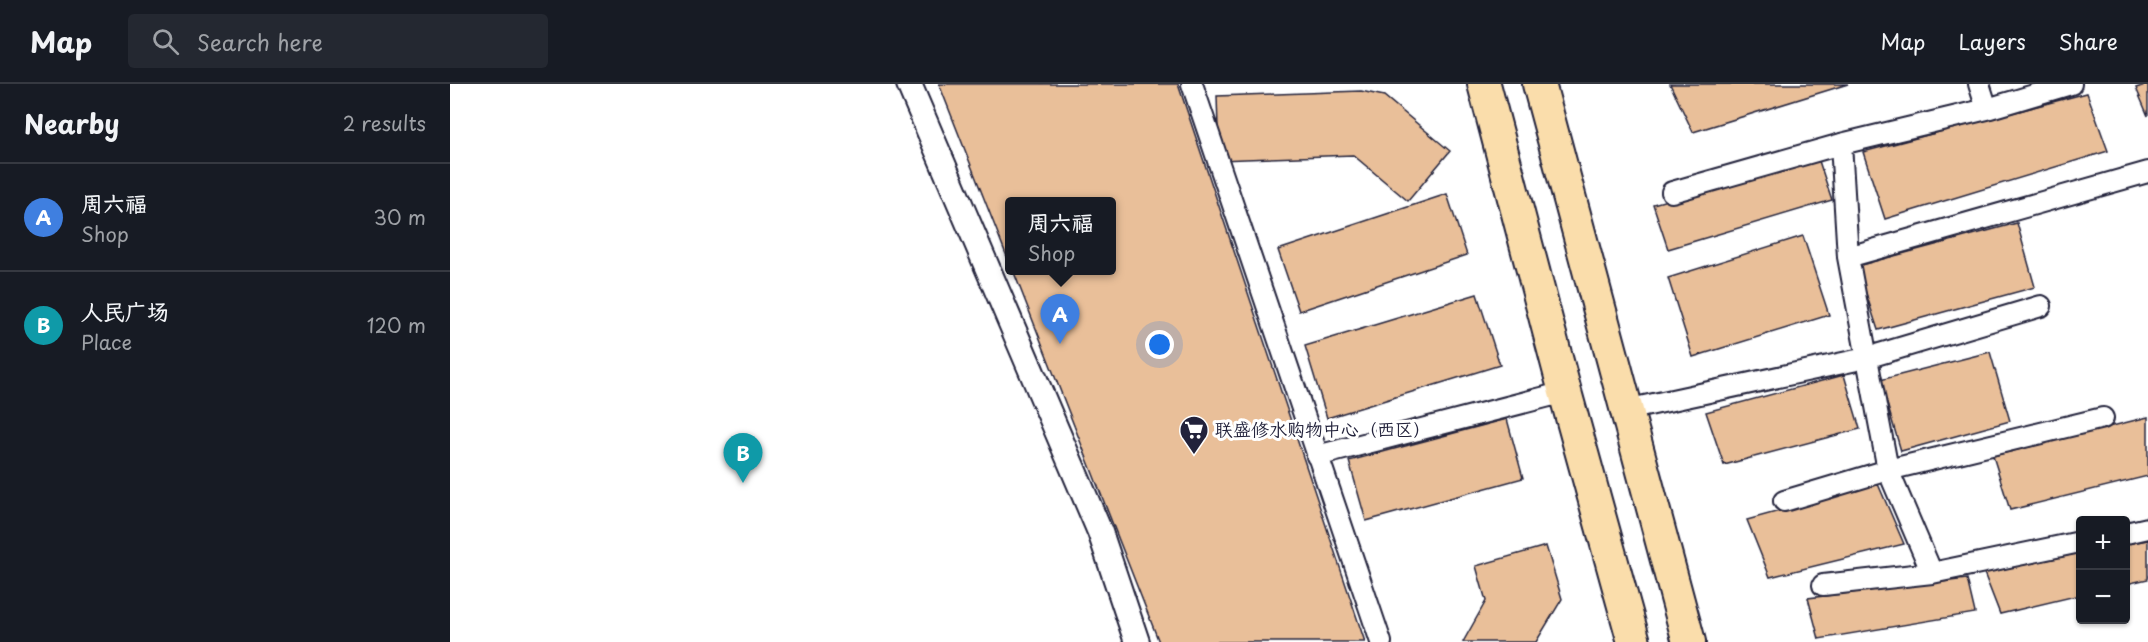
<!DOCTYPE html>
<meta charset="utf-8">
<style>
:root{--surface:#171b24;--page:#242831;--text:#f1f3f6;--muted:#9ea1a6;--line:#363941;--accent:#9495a2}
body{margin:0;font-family:"Playpen Sans","LXGW WenKai TC",sans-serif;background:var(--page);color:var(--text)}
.controls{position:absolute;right:18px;bottom:18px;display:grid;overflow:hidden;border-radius:6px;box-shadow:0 2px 4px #0004}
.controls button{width:54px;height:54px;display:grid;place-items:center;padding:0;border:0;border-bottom:2px solid var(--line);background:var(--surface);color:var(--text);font:30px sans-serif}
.you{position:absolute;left:710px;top:261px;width:21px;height:21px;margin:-15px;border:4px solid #fff;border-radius:50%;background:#1a73e8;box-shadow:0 0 0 9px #1a73e833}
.badge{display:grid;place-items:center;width:39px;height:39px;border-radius:50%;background:var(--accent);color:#fff;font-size:20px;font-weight:700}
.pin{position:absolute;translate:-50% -50px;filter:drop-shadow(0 2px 3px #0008)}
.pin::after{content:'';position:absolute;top:32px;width:21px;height:18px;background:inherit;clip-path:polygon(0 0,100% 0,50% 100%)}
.popup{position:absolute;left:555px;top:113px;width:111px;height:78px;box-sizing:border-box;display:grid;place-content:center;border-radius:6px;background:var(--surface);filter:drop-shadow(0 2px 4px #0005);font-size:20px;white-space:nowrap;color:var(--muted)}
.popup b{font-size:22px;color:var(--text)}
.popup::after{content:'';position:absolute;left:50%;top:100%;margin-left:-12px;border:12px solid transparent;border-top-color:var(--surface)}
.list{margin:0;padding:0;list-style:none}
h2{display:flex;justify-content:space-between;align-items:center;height:78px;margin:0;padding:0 24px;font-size:26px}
h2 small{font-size:20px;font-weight:400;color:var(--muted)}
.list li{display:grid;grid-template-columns:39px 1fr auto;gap:18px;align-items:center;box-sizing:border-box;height:108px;padding:0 24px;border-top:2px solid var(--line)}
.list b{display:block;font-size:22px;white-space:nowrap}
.list p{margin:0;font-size:20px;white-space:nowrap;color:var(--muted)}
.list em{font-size:20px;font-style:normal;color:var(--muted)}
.icon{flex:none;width:33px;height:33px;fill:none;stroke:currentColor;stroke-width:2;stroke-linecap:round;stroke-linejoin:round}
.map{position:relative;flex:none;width:1698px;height:558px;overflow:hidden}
header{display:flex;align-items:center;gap:36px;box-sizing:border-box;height:84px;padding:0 30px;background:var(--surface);border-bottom:2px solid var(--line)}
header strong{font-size:28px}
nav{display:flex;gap:33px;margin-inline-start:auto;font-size:21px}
.search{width:420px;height:54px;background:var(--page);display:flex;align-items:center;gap:15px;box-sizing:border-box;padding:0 21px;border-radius:6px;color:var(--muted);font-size:22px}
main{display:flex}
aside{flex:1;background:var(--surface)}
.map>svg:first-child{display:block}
</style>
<header>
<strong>Map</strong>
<div class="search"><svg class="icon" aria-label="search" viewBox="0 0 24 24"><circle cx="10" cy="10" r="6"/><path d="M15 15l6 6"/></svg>Search here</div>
<nav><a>Map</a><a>Layers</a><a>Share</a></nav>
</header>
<main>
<aside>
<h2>Nearby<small>2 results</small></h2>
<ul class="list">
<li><span class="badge" style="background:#3f7fe0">A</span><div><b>周六福</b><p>Shop</p></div><em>30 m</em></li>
<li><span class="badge" style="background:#0f9aa8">B</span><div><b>人民广场</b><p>Place</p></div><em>120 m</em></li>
</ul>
</aside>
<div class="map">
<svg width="1698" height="558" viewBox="0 0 1698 558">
<rect width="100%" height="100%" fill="#fff"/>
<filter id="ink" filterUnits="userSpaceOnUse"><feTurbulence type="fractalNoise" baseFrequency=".0167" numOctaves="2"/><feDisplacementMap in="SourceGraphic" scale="12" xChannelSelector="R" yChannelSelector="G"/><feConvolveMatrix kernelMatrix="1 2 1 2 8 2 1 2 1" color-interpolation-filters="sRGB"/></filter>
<g filter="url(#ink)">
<path fill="#e9bf99" stroke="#22223b" stroke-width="1.5" d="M 489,0 L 728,0 L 915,558 L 709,558 L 563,186 L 661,186 L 661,118 L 559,118 L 559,178 Z
M 1220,0 L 1398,0 L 1243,48 Z
M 1698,0 L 1698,32 L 1686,4 Z
M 911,7 L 934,12 L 1000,67 L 958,117 L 903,71 L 769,76 L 767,12 Z
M 1637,9 L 1658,67 L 1435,135 L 1413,68 Z
M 1368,74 L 1382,116 L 1218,165 L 1203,120 Z
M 997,110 L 1017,171 L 849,227 L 828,166 Z
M 1567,139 L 1585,203 L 1428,246 L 1407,182 Z
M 1353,152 L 1379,231 L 1243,273 L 1218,194 Z
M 1027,210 L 1050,281 L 877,334 L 855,262 Z
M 1540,268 L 1560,337 L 1451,367 L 1430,296 Z
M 1394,291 L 1410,345 L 1274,381 L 1256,328 Z
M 1698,333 L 1698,392 L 1560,426 L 1543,372 Z
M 1057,335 L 1073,394 L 916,437 L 899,377 Z
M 1428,400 L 1454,460 L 1320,493 L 1297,436 Z
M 1698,456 L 1698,495 L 1676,500 L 1676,460 Z
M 1096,462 L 1112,515 L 1086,558 L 1013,558 L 1036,517 L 1026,482 Z
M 1630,469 L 1630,511 L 1550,530 L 1534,489 Z
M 1517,495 L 1525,529 L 1369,555 L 1358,514 Z"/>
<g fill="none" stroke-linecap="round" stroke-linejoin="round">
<g stroke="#22223b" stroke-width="24">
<path id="minor" d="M 742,0 L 931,558
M 1529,0 L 1537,25
M 1621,0 L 1537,25 L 1391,60 L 1398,173 L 1438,386 L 1482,489 L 1630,458
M 1222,108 L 1391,60
M 1398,173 L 1698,88
M 1176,326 L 1416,274 L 1591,222
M 867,372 L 1115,308
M 1334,417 L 1438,386 L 1653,334
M 1676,449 L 1698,444
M 1373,501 L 1482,489"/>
</g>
<g stroke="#22223b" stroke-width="28">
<path id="tertiary" d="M 459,0 L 650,448 L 687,558"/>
</g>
<g stroke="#22223b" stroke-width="36">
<path id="primary" d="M 1034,0 L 1115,308 L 1184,558
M 1089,0 L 1239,558"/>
</g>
<use href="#minor" stroke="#fff" stroke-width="20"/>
<use href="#tertiary" stroke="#fff" stroke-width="24"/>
<use href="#primary" stroke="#faddab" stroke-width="32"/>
</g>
</g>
<defs>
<g id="supermarket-pin" transform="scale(1.5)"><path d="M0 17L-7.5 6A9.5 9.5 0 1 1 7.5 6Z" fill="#22223b" stroke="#fff"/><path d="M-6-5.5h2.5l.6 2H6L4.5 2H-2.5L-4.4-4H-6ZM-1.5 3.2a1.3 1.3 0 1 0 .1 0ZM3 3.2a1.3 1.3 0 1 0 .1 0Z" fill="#fff"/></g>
</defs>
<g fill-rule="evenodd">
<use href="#supermarket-pin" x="744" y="346"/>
</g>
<g text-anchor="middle" stroke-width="6" stroke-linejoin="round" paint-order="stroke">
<g font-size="18" fill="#22223b" stroke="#fff" text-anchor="start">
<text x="765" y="352">联盛修水购物中心（西区）</text>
</g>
</g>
</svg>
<div class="controls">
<button>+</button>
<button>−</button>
</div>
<div class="you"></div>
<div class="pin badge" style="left:610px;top:260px;background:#3f7fe0">A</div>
<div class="popup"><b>周六福</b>Shop</div>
<div class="pin badge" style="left:293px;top:399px;background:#0f9aa8">B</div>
</div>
</main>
